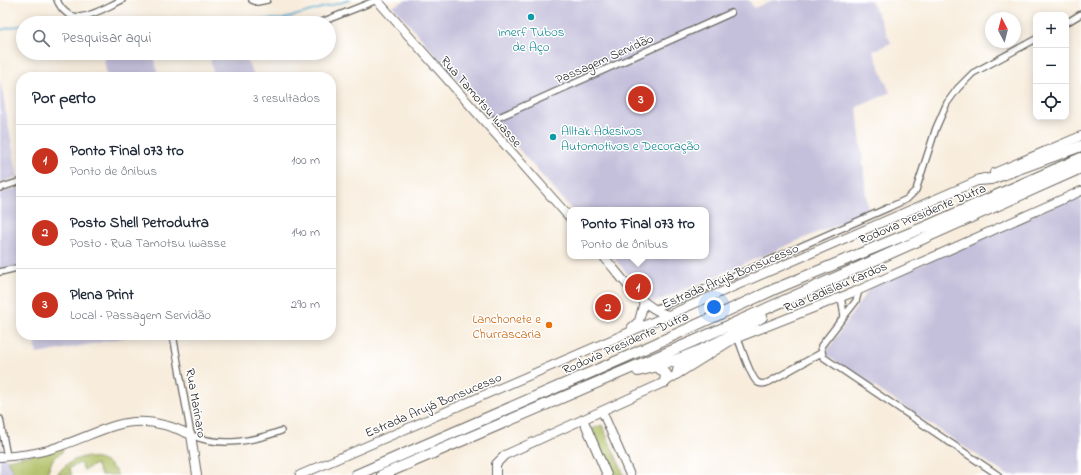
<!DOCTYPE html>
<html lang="pt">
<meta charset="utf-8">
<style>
:root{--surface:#fff;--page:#f2f2f3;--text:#1f2937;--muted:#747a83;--line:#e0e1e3;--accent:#c8321e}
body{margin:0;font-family:"Indie Flower",sans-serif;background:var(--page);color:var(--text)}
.controls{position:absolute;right:12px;top:12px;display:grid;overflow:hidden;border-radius:8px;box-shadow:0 2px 10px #0003}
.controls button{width:36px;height:36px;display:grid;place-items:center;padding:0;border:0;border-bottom:1px solid var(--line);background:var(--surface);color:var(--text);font:20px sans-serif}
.compass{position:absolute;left:985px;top:12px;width:36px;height:36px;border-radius:50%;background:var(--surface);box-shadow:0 2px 10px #0003;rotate:353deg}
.you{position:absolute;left:714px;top:307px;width:14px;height:14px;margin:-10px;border:3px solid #fff;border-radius:50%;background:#1a73e8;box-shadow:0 0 0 6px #1a73e833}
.badge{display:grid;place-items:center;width:26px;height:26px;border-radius:50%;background:var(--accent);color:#fff;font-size:13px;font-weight:700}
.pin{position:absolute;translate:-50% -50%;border:2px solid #fff;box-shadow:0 1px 4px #0006}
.popup{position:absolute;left:567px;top:207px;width:142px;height:52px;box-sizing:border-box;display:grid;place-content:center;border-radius:8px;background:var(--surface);filter:drop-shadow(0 1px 3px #0005);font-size:13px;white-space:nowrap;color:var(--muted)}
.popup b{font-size:15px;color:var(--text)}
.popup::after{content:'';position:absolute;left:50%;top:100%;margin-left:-8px;border:8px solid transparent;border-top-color:var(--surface)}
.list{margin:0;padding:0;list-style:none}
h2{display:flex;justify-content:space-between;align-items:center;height:52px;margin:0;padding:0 16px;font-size:17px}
h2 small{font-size:13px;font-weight:400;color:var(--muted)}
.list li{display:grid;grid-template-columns:26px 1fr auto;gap:12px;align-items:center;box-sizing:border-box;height:72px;padding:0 16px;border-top:1px solid var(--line)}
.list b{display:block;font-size:15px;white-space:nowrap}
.list p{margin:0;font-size:13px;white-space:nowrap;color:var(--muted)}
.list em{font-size:13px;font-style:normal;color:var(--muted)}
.icon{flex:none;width:22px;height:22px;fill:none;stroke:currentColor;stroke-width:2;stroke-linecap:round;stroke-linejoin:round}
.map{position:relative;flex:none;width:1081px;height:475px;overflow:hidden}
.search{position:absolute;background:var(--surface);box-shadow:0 2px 10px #0003;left:16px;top:16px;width:320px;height:44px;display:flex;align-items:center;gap:10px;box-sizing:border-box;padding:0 14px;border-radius:22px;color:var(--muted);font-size:15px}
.panel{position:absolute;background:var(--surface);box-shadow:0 2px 10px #0003;left:16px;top:72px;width:320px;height:268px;border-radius:16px}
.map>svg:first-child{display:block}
</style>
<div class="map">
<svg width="1081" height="475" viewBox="0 0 1081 475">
<rect width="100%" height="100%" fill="#fff"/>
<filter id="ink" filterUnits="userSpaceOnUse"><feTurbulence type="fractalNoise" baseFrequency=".025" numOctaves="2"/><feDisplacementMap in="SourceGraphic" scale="8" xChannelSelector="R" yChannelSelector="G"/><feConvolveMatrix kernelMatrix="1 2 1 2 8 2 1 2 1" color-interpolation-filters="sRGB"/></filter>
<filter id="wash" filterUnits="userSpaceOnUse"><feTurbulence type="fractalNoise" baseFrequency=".012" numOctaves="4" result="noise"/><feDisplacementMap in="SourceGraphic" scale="16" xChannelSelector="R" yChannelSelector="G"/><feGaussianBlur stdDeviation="0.9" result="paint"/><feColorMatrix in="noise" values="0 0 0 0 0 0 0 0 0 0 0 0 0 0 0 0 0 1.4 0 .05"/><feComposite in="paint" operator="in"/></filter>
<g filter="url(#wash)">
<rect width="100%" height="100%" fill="#f8eddd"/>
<path fill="#c4c0db" d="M 407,0 L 749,0 L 754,8 L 773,0 L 871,0 L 891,43 L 873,51 L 890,93 L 857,107 L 868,213 L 816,233 L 653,303 L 612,256 L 706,256 L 706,210 L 572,210 L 393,6 Z
M 103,53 L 154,53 L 158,77 L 107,77 Z
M 209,53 L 243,53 L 255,77 L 214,77 Z
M 0,80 L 18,177 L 0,183 Z
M 21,187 L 21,278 L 19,269 L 0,275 L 0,193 Z
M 1081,194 L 1081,475 L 1007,475 L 825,354 L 870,287 Z
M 33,335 L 139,335 L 37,354 Z
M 0,440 L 2,450 L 15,475 L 0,475 Z"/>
<path fill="#acbc5f" stroke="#646c3e" d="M 602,425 L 624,475 L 612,475 L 592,429 Z
M 63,448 L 62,452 L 53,459 L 46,475 L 15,475 L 7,460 Z
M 84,457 C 99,458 110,461 118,475 L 101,475 L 96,464 L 84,470 L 80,463 L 69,468 L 72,475 L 57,475 C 65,464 72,460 84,457 Z"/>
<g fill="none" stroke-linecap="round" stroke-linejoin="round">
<path stroke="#56abd2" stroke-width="1.5" d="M 109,23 L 164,23 L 189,19 L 283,19 L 350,0
M 0,30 L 23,25"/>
</g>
</g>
<g filter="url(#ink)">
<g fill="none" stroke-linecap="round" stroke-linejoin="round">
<g stroke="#696560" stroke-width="8">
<path id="street" d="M 57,0 C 71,32 99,10 122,0
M 252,0 L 257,2 L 267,0
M 319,23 L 377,0
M 1066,23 L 1081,14
M 486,123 L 731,13
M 0,188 L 21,181
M 0,272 L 21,267
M 859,290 L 856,301 L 821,346 L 823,357 L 998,475
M 841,297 L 844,315
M 654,309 L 688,296 L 890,207 L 907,199 L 916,190 L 936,128 L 947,103 L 958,88 L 973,73 L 1036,39
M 173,335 L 191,435 C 221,448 253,441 281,431
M 738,339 C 742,349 750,376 757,382 C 761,385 765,384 769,382 L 821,353
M 0,419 L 7,457"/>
</g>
<g stroke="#696560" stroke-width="10">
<path id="secondary" d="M 377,0 L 570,218
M 994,173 L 1081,136
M 603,256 C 622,277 640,307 668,315
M 632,327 L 639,321 L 644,302
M 676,375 L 678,366 L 699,355
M 602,411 L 630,475
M 583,419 L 607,475
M 0,457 C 16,456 33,454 48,450 C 106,433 128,405 191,435 L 197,475
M 300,475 L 984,178
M 496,475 L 496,464 L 505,455 L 665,382 L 732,340 L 859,290 L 1081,191"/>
</g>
<g stroke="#696560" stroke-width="12">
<path id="highway" d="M 979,180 L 991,179 L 1081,146
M 657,366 L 666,374 L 665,382
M 638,371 C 681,361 725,341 762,317
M 356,475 L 624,358 L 775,289 L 927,226 L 1081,158
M 382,475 L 694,341 L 1081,168"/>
</g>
<use href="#street" stroke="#fff" stroke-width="5.5"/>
<use href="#secondary" stroke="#fff" stroke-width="8"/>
<use href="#highway" stroke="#fff" stroke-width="10"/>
</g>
</g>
<g fill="#0f9aa8" stroke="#fff" stroke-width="1.5">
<circle cx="531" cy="17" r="4"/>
<circle cx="553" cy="137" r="4"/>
</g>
<circle fill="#e8710a" stroke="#fff" stroke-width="1.5" cx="549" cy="325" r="4"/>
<g text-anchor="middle" stroke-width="3" stroke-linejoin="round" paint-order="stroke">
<g font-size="13" fill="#0d838f" stroke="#fff">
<text x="531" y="36">Imerf Tubos<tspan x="531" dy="15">de Aço</tspan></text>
<text x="561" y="135" text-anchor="start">Alltak Adesivos<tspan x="561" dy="15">Automotivos e Decoração</tspan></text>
</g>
<g font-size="13" fill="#1c1c1c" stroke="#fff">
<text transform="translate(604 58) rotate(-24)" y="5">Passagem Servidão</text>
<text transform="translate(482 101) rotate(49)" y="5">Rua Tamotsu Iwasse</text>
<text transform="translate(922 213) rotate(-23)" y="5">Rodovia Presidente Dutra</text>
<text transform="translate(730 275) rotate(-23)" y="5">Estrada Arujá Bonsucesso</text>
<text transform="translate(835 286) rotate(-23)" y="5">Rua Ladislau Kardos</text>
<text transform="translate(625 342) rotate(-24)" y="5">Rodovia Presidente Dutra</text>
<text transform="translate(197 403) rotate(80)" y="5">Rua Marinaro</text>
<text transform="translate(433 404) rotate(-23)" y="5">Estrada Arujá Bonsucesso</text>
</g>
<g font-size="13" fill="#c56008" stroke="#fff" text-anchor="end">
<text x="541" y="323">Lanchonete e<tspan x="541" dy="15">Churrascaria</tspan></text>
</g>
</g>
</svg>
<div class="controls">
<button>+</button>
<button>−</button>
<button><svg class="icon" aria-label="locate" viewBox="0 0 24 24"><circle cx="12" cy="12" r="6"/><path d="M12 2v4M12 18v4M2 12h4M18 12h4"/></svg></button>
</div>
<svg class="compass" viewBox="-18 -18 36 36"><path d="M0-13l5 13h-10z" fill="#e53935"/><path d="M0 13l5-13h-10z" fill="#747a83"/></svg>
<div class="you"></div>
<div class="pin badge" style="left:638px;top:287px">1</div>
<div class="popup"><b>Ponto Final 073 tro</b>Ponto de ônibus</div>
<div class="pin badge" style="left:608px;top:307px">2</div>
<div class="pin badge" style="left:641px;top:99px">3</div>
<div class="search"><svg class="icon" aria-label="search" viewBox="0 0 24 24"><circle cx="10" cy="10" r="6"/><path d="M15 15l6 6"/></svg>Pesquisar aqui</div>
<section class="panel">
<h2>Por perto<small>3 resultados</small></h2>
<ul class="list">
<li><span class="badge">1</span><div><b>Ponto Final 073 tro</b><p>Ponto de ônibus</p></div><em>100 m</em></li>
<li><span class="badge">2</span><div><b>Posto Shell Petrodutra</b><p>Posto · Rua Tamotsu Iwasse</p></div><em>140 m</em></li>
<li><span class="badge">3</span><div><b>Plena Print</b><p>Local · Passagem Servidão</p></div><em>290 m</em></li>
</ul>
</section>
</div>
